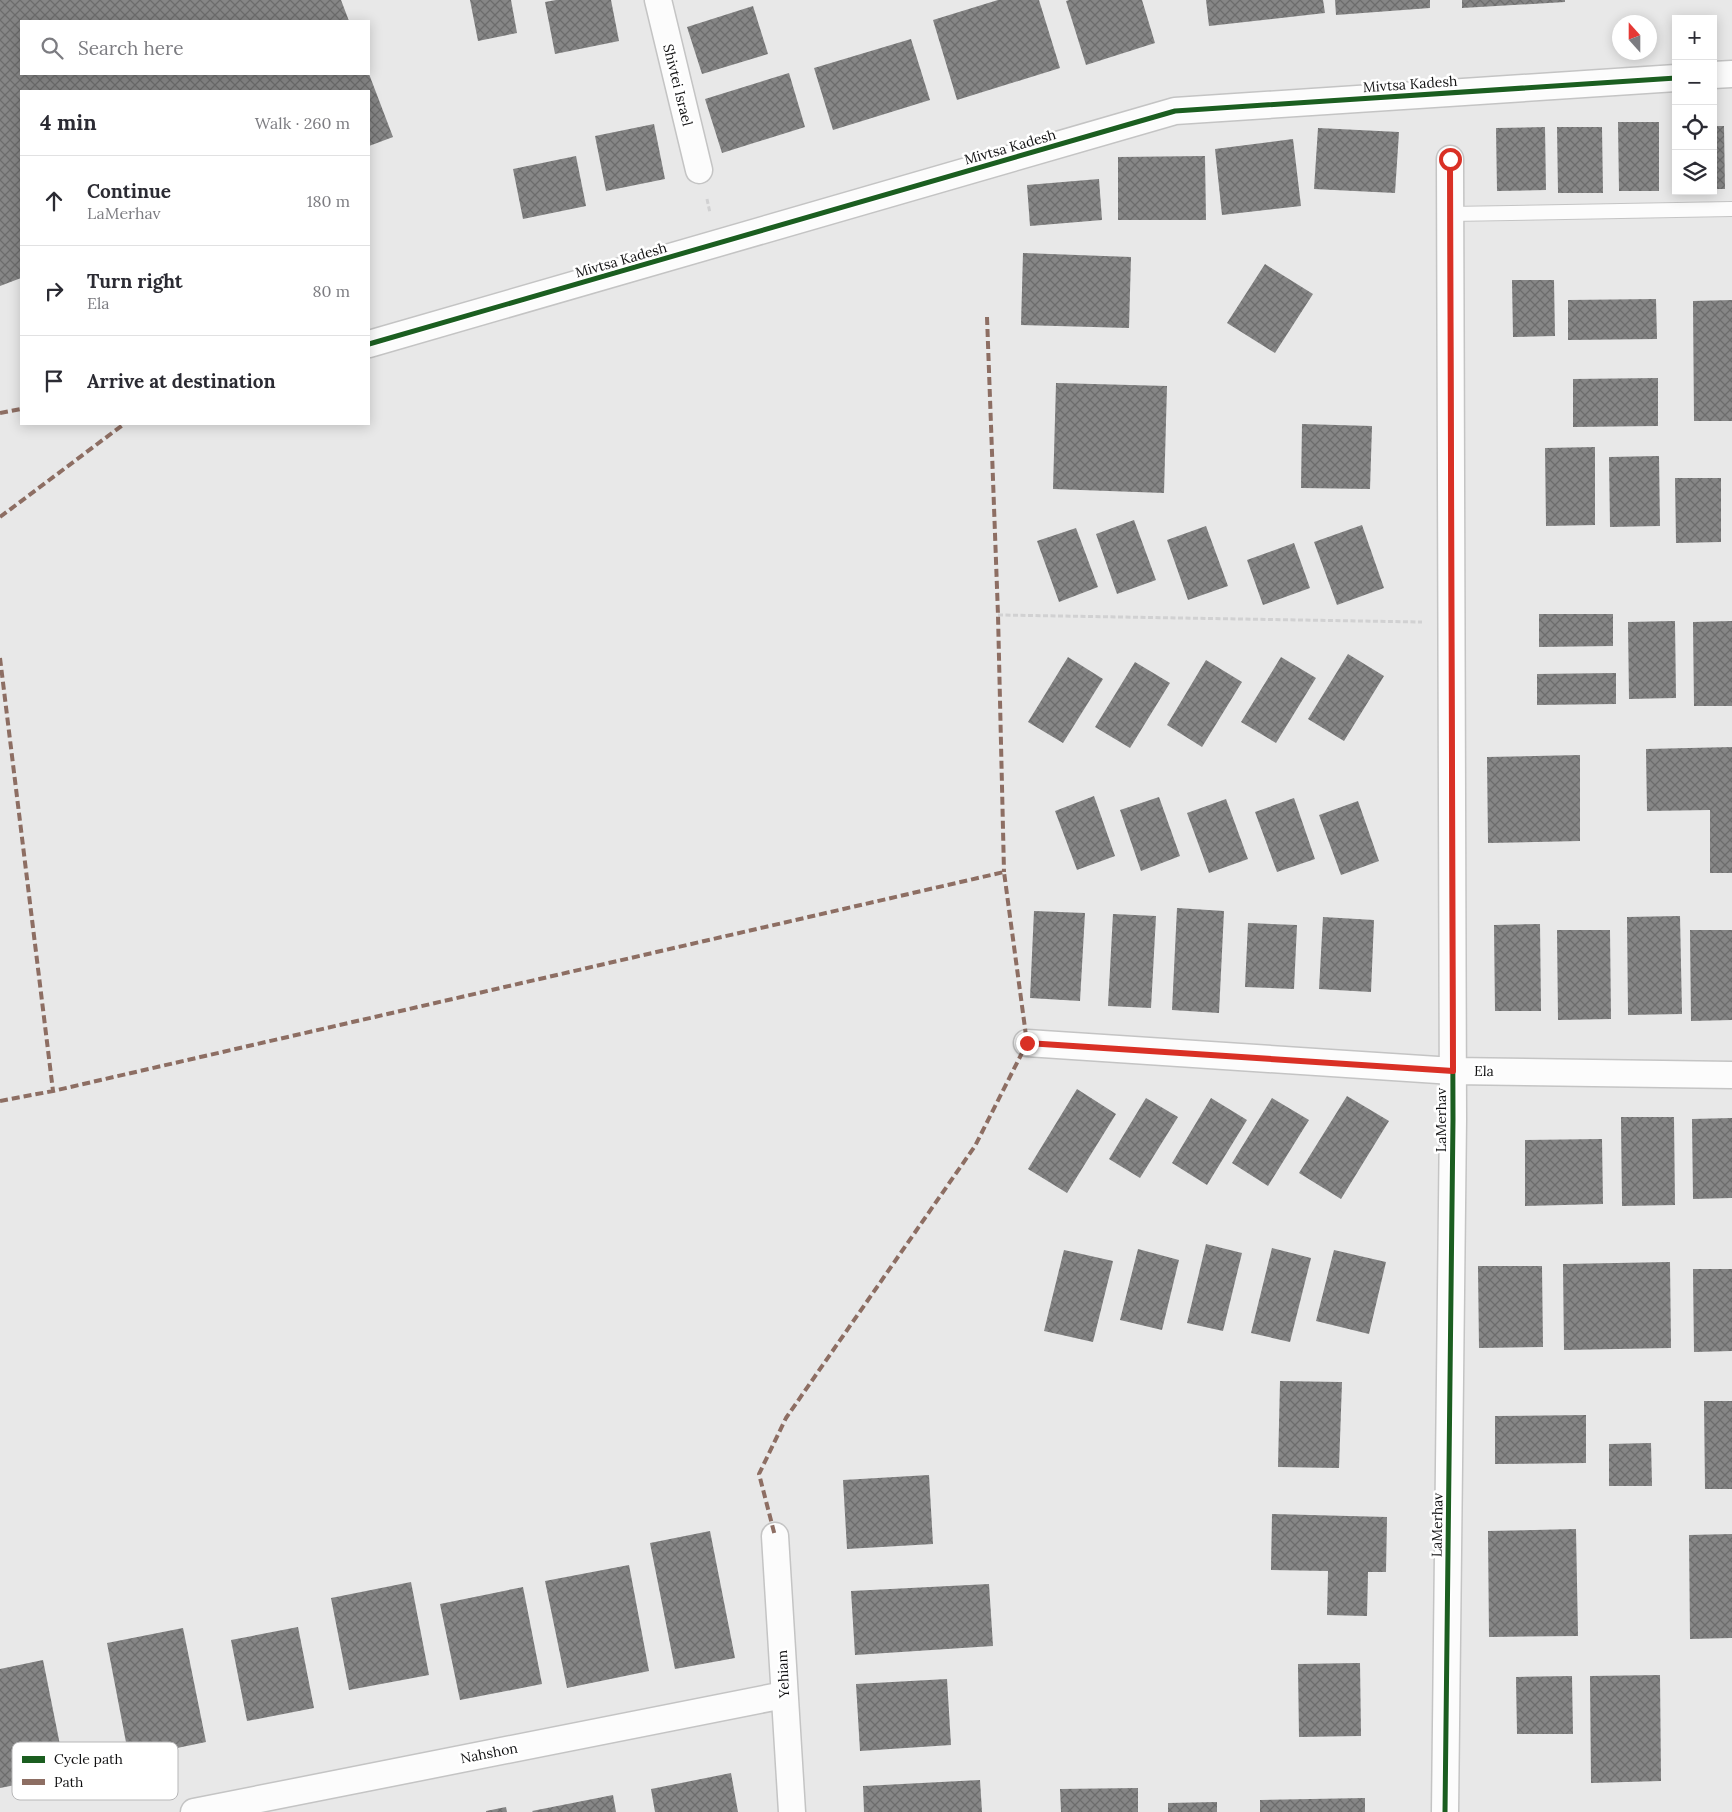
<!DOCTYPE html>
<meta charset="utf-8">
<style>
:root{--surface:#fff;--page:#f2f2f3;--text:#2b2b33;--muted:#7c7c81;--line:#e1e1e2}
body{margin:0;font-family:Lora,serif;background:var(--page);color:var(--text)}
.controls{position:absolute;right:15px;top:15px;display:grid;overflow:hidden;border-radius:0px;box-shadow:0 2px 12px #0003}
.controls button{width:45px;height:45px;display:grid;place-items:center;padding:0;border:0;border-bottom:1px solid var(--line);background:var(--surface);color:var(--text);font:25px sans-serif}
.compass{position:absolute;left:1612px;top:15px;width:45px;height:45px;border-radius:50%;background:var(--surface);box-shadow:0 2px 12px #0003;rotate:339deg}
.stop{position:absolute;width:15px;height:15px;margin:-11px;border:4px solid #d93025;border-radius:50%;background:#fff}
.stop.end{background:#d93025;border-color:#fff;box-shadow:0 1px 5px #0008}
.list{margin:0;padding:0;list-style:none}
h2{display:flex;justify-content:space-between;align-items:center;height:65px;margin:0;padding:0 20px;font-size:21px}
h2 small{font-size:16px;font-weight:400;color:var(--muted)}
.list li{display:grid;grid-template-columns:32px 1fr auto;gap:15px;align-items:center;box-sizing:border-box;height:90px;padding:0 20px;border-top:1px solid var(--line)}
.list b{display:block;font-size:19px;white-space:nowrap}
.list p{margin:0;font-size:16px;white-space:nowrap;color:var(--muted)}
.list em{font-size:16px;font-style:normal;color:var(--muted)}
.icon{flex:none;width:28px;height:28px;fill:none;stroke:currentColor;stroke-width:2;stroke-linecap:round;stroke-linejoin:round}
.map{position:relative;flex:none;width:1732px;height:1812px;overflow:hidden}
.search{position:absolute;background:var(--surface);box-shadow:0 2px 12px #0003;left:20px;top:20px;width:350px;height:55px;display:flex;align-items:center;gap:12px;box-sizing:border-box;padding:0 18px;border-radius:0px;color:var(--muted);font-size:19px}
.panel{position:absolute;background:var(--surface);box-shadow:0 2px 12px #0003;left:20px;top:90px;width:350px;height:335px;border-radius:0px}
.map>svg:first-child{display:block}
</style>
<div class="map">
<svg width="1732" height="1812" viewBox="0 0 1732 1812">
<defs>
<pattern id="building-cross-hatch" width="8" height="8" patternUnits="userSpaceOnUse" patternTransform="scale(1.25)"><rect width="8" height="8" fill="#868686"/><path d="M0 0l8 8M0 8l8-8" fill="none" stroke="#6c6c6c"/></pattern>
</defs>
<rect width="100%" height="100%" fill="#e8e8e8"/>
<path fill="url(#building-cross-hatch)" d="M 0,0 L 341,0 L 349,21 L 21,21 L 21,74 L 369,74 L 393,137 L 369,146 L 369,91 L 21,91 L 21,278 L 0,286 Z
M 470,0 L 511,0 L 517,33 L 478,41 Z
M 556,0 L 611,0 L 619,41 L 555,54 L 545,2 Z
M 998,0 L 1039,0 L 1060,68 L 957,100 L 933,20 Z
M 1069,0 L 1142,0 L 1155,43 L 1086,65 L 1066,1 Z
M 1206,0 L 1323,0 L 1325,13 L 1209,26 Z
M 1335,0 L 1430,0 L 1430,8 L 1336,15 Z
M 1462,0 L 1565,0 L 1565,2 L 1462,8 Z
M 753,6 L 768,54 L 702,74 L 687,27 Z
M 911,39 L 930,100 L 833,130 L 814,68 Z
M 789,73 L 805,127 L 722,153 L 705,99 Z
M 1618,122 L 1659,122 L 1659,191 L 1619,191 Z
M 654,124 L 665,179 L 606,191 L 595,136 Z
M 1713,126 L 1724,126 L 1725,189 L 1713,189 Z
M 1545,127 L 1546,190 L 1497,191 L 1496,128 Z
M 1557,127 L 1602,127 L 1603,193 L 1558,193 Z
M 1318,128 L 1399,132 L 1395,193 L 1314,189 Z
M 1293,139 L 1301,206 L 1222,215 L 1215,149 Z
M 576,156 L 586,206 L 523,219 L 513,169 Z
M 1205,156 L 1206,220 L 1118,220 L 1118,157 Z
M 1099,179 L 1102,220 L 1030,226 L 1027,185 Z
M 1023,253 L 1131,257 L 1129,328 L 1021,325 Z
M 1265,264 L 1313,294 L 1275,353 L 1227,323 Z
M 1512,280 L 1554,280 L 1555,336 L 1513,337 Z
M 1656,299 L 1657,339 L 1568,340 L 1568,300 Z
M 1732,300 L 1732,421 L 1694,421 L 1693,301 Z
M 1658,378 L 1658,426 L 1573,427 L 1573,379 Z
M 1056,383 L 1167,386 L 1164,493 L 1053,489 Z
M 1302,424 L 1372,426 L 1370,489 L 1301,488 Z
M 1595,447 L 1595,525 L 1546,526 L 1545,448 Z
M 1659,456 L 1660,526 L 1610,527 L 1609,457 Z
M 1675,478 L 1721,478 L 1721,542 L 1676,543 Z
M 1134,520 L 1156,580 L 1117,594 L 1096,534 Z
M 1362,525 L 1384,588 L 1337,605 L 1314,542 Z
M 1206,526 L 1228,586 L 1188,600 L 1167,540 Z
M 1076,528 L 1098,587 L 1059,602 L 1037,541 Z
M 1294,543 L 1310,588 L 1263,605 L 1247,560 Z
M 1539,614 L 1613,614 L 1613,646 L 1539,647 Z
M 1675,621 L 1676,698 L 1629,699 L 1628,622 Z
M 1732,621 L 1732,706 L 1694,706 L 1693,622 Z
M 1348,654 L 1384,676 L 1344,741 L 1308,719 Z
M 1068,657 L 1103,679 L 1063,743 L 1028,722 Z
M 1281,657 L 1316,678 L 1276,743 L 1241,722 Z
M 1206,660 L 1242,682 L 1202,747 L 1167,725 Z
M 1135,662 L 1170,683 L 1130,748 L 1095,727 Z
M 1616,673 L 1616,704 L 1537,705 L 1537,674 Z
M 1732,747 L 1732,873 L 1710,873 L 1710,810 L 1647,811 L 1646,749 Z
M 1580,755 L 1580,841 L 1488,843 L 1487,757 Z
M 1094,796 L 1115,856 L 1077,870 L 1055,811 Z
M 1159,797 L 1180,856 L 1141,871 L 1120,810 Z
M 1294,798 L 1315,859 L 1277,872 L 1255,812 Z
M 1226,799 L 1248,859 L 1209,873 L 1187,813 Z
M 1358,801 L 1379,861 L 1341,875 L 1319,815 Z
M 1177,908 L 1224,911 L 1219,1013 L 1172,1010 Z
M 1034,911 L 1085,913 L 1080,1001 L 1030,998 Z
M 1113,914 L 1156,916 L 1151,1008 L 1108,1006 Z
M 1680,916 L 1682,1014 L 1628,1015 L 1627,917 Z
M 1323,917 L 1374,920 L 1371,992 L 1319,989 Z
M 1248,923 L 1297,925 L 1294,989 L 1245,987 Z
M 1540,924 L 1541,1011 L 1495,1011 L 1494,925 Z
M 1557,930 L 1610,930 L 1611,1019 L 1558,1020 Z
M 1690,930 L 1732,930 L 1732,1020 L 1691,1021 Z
M 1077,1089 L 1116,1114 L 1067,1193 L 1028,1169 Z
M 1347,1096 L 1389,1121 L 1341,1199 L 1299,1173 Z
M 1146,1098 L 1178,1117 L 1140,1178 L 1109,1159 Z
M 1211,1098 L 1247,1120 L 1207,1185 L 1172,1163 Z
M 1272,1098 L 1309,1120 L 1268,1186 L 1232,1163 Z
M 1621,1117 L 1674,1117 L 1675,1205 L 1622,1206 Z
M 1732,1118 L 1732,1198 L 1693,1199 L 1692,1119 Z
M 1602,1139 L 1603,1204 L 1525,1206 L 1525,1140 Z
M 1206,1244 L 1242,1253 L 1223,1331 L 1187,1323 Z
M 1272,1248 L 1311,1258 L 1290,1342 L 1251,1333 Z
M 1138,1249 L 1179,1260 L 1162,1330 L 1120,1320 Z
M 1064,1250 L 1113,1261 L 1093,1342 L 1044,1331 Z
M 1334,1250 L 1386,1262 L 1369,1334 L 1316,1321 Z
M 1670,1262 L 1671,1348 L 1564,1350 L 1563,1264 Z
M 1478,1266 L 1542,1266 L 1543,1347 L 1479,1348 Z
M 1693,1269 L 1732,1269 L 1732,1351 L 1694,1352 Z
M 1280,1381 L 1342,1382 L 1339,1468 L 1278,1467 Z
M 1704,1401 L 1732,1401 L 1732,1489 L 1705,1489 Z
M 1586,1415 L 1586,1463 L 1495,1464 L 1495,1416 Z
M 1651,1443 L 1652,1486 L 1609,1486 L 1609,1444 Z
M 929,1475 L 933,1544 L 847,1549 L 843,1480 Z
M 1272,1514 L 1387,1517 L 1386,1572 L 1368,1572 L 1367,1616 L 1327,1615 L 1328,1571 L 1271,1570 Z
M 1576,1529 L 1578,1636 L 1489,1637 L 1488,1531 Z
M 710,1531 L 735,1658 L 675,1669 L 650,1543 Z
M 1732,1534 L 1732,1638 L 1690,1639 L 1689,1535 Z
M 629,1565 L 649,1671 L 567,1688 L 545,1581 Z
M 411,1582 L 429,1675 L 349,1690 L 331,1598 Z
M 989,1584 L 993,1646 L 855,1655 L 851,1591 Z
M 523,1587 L 542,1684 L 460,1700 L 440,1604 Z
M 298,1627 L 314,1708 L 247,1721 L 231,1640 Z
M 183,1628 L 206,1742 L 129,1758 L 107,1643 Z
M 43,1660 L 66,1775 L 0,1788 L 0,1669 Z
M 1360,1663 L 1361,1736 L 1299,1737 L 1298,1664 Z
M 1660,1675 L 1661,1781 L 1591,1783 L 1590,1676 Z
M 1572,1676 L 1573,1734 L 1517,1734 L 1516,1677 Z
M 947,1679 L 951,1745 L 860,1751 L 856,1684 Z
M 731,1773 L 738,1812 L 655,1812 L 651,1789 Z
M 980,1780 L 982,1812 L 864,1812 L 863,1786 Z
M 1138,1788 L 1138,1812 L 1061,1812 L 1060,1789 Z
M 613,1795 L 616,1812 L 533,1812 L 532,1811 Z
M 1365,1798 L 1365,1812 L 1260,1812 L 1260,1800 Z
M 1217,1802 L 1217,1812 L 1168,1812 L 1168,1803 Z
M 506,1807 L 507,1812 L 486,1812 L 486,1811 Z"/>
<g fill="none" stroke-linecap="round" stroke-linejoin="round">
<g stroke="#c4c4c4" stroke-width="16">
<path id="service" d="M 1450,214 L 1732,209"/>
</g>
<g stroke="#c4c4c4" stroke-width="29">
<path id="minor" d="M 658,0 L 699,170
M 1713,75 L 1732,74
M 369,344 L 1175,111 L 1676,78
M 1027,1043 L 1453,1071 L 1732,1075
M 775,1536 L 792,1812
M 194,1812 L 784,1695
M 1445,1812 L 1453,1119 L 1450,159"/>
</g>
<path stroke="#d1d1d2" stroke-width="3" stroke-dasharray="5 2.5" stroke-linecap="butt" d="M 707,199 L 710,213
M 998,615 L 1422,622"/>
<use href="#service" stroke="#fcfcfc" stroke-width="14"/>
<use href="#minor" stroke="#fcfcfc" stroke-width="26"/>
<path stroke="#8d6e63" stroke-width="4" stroke-dasharray="8 4" stroke-linecap="butt" d="M 987,317 L 998,615 L 1004,872
M 0,413 L 21,409
M 0,517 L 124,424
M 0,658 L 53,1091
M 0,1101 L 53,1091 L 1004,872 L 1027,1043 L 975,1146 L 786,1418 L 759,1474 L 775,1536"/>
<g stroke="#fff" stroke-width="8">
<path id="cycleway" d="M 369,344 L 1175,111 L 1676,78
M 1445,1812 L 1453,1119 L 1450,159"/>
</g>
<use href="#cycleway" stroke="#1b5e20" stroke-width="5"/>
</g>
<g fill="none" stroke-linecap="round" stroke-linejoin="round">
<path stroke="#d93025" stroke-width="6" d="M 1027,1043 L 1453,1071 L 1450,159"/>
</g>
<g text-anchor="middle" stroke-width="5" stroke-linejoin="round" paint-order="stroke">
<g font-size="14" fill="#101011" stroke="#fff">
<text transform="translate(1410 84) rotate(-4)" y="5">Mivtsa Kadesh</text>
<text transform="translate(678 85) rotate(76)" y="5">Shivtei Israel</text>
<text transform="translate(1010 147) rotate(-16)" y="5">Mivtsa Kadesh</text>
<text transform="translate(621 260) rotate(-16)" y="5">Mivtsa Kadesh</text>
<text transform="translate(1484 1071) rotate(1)" y="5">Ela</text>
<text transform="translate(1441 1120) rotate(-90)" y="5">LaMerhav</text>
<text transform="translate(1437 1525) rotate(-89)" y="5">LaMerhav</text>
<text transform="translate(783 1674) rotate(-93)" y="5">Yehiam</text>
<text transform="translate(489 1753) rotate(-11)" y="5">Nahshon</text>
</g>
</g>
<rect x="12" y="1742" width="166" height="58" rx="8" fill="#fff" stroke="#b7b7b8" stroke-width="1"/>
<rect x="22" y="1756" width="23" height="7" fill="#1b5e20"/>
<rect x="22" y="1779" width="23" height="6" fill="#8d6e63"/>
<g font-size="14" fill="#101011">
<text x="54" y="1764">Cycle path</text>
<text x="54" y="1787">Path</text>
</g>
</svg>
<div class="controls">
<button>+</button>
<button>−</button>
<button><svg class="icon" aria-label="locate" viewBox="0 0 24 24"><circle cx="12" cy="12" r="6"/><path d="M12 2v4M12 18v4M2 12h4M18 12h4"/></svg></button>
<button><svg class="icon" aria-label="layers" viewBox="0 0 24 24"><path d="M12 4l9 5-9 5-9-5zM3 14l9 5 9-5"/></svg></button>
</div>
<svg class="compass" viewBox="-18 -18 36 36"><path d="M0-13l5 13h-10z" fill="#e53935"/><path d="M0 13l5-13h-10z" fill="#7c7c81"/></svg>
<div class="stop" style="left:1450px;top:159px"></div>
<div class="stop end" style="left:1027px;top:1043px"></div>
<div class="search"><svg class="icon" aria-label="search" viewBox="0 0 24 24"><circle cx="10" cy="10" r="6"/><path d="M15 15l6 6"/></svg>Search here</div>
<section class="panel">
<h2>4 min<small>Walk · 260 m</small></h2>
<ul class="list">
<li><svg class="icon" aria-label="ahead" viewBox="0 0 24 24"><path d="M12 20V5M6 11l6-6 6 6"/></svg><div><b>Continue</b><p>LaMerhav</p></div><em>180 m</em></li>
<li><svg class="icon" aria-label="right" viewBox="0 0 24 24"><path d="M7 20v-9h11M14 6l5 5-5 5"/></svg><div><b>Turn right</b><p>Ela</p></div><em>80 m</em></li>
<li><svg class="icon" aria-label="arrive" viewBox="0 0 24 24"><path d="M6 21V4h12l-3 4 3 4H6"/></svg><div><b>Arrive at destination</b></div></li>
</ul>
</section>
</div>
